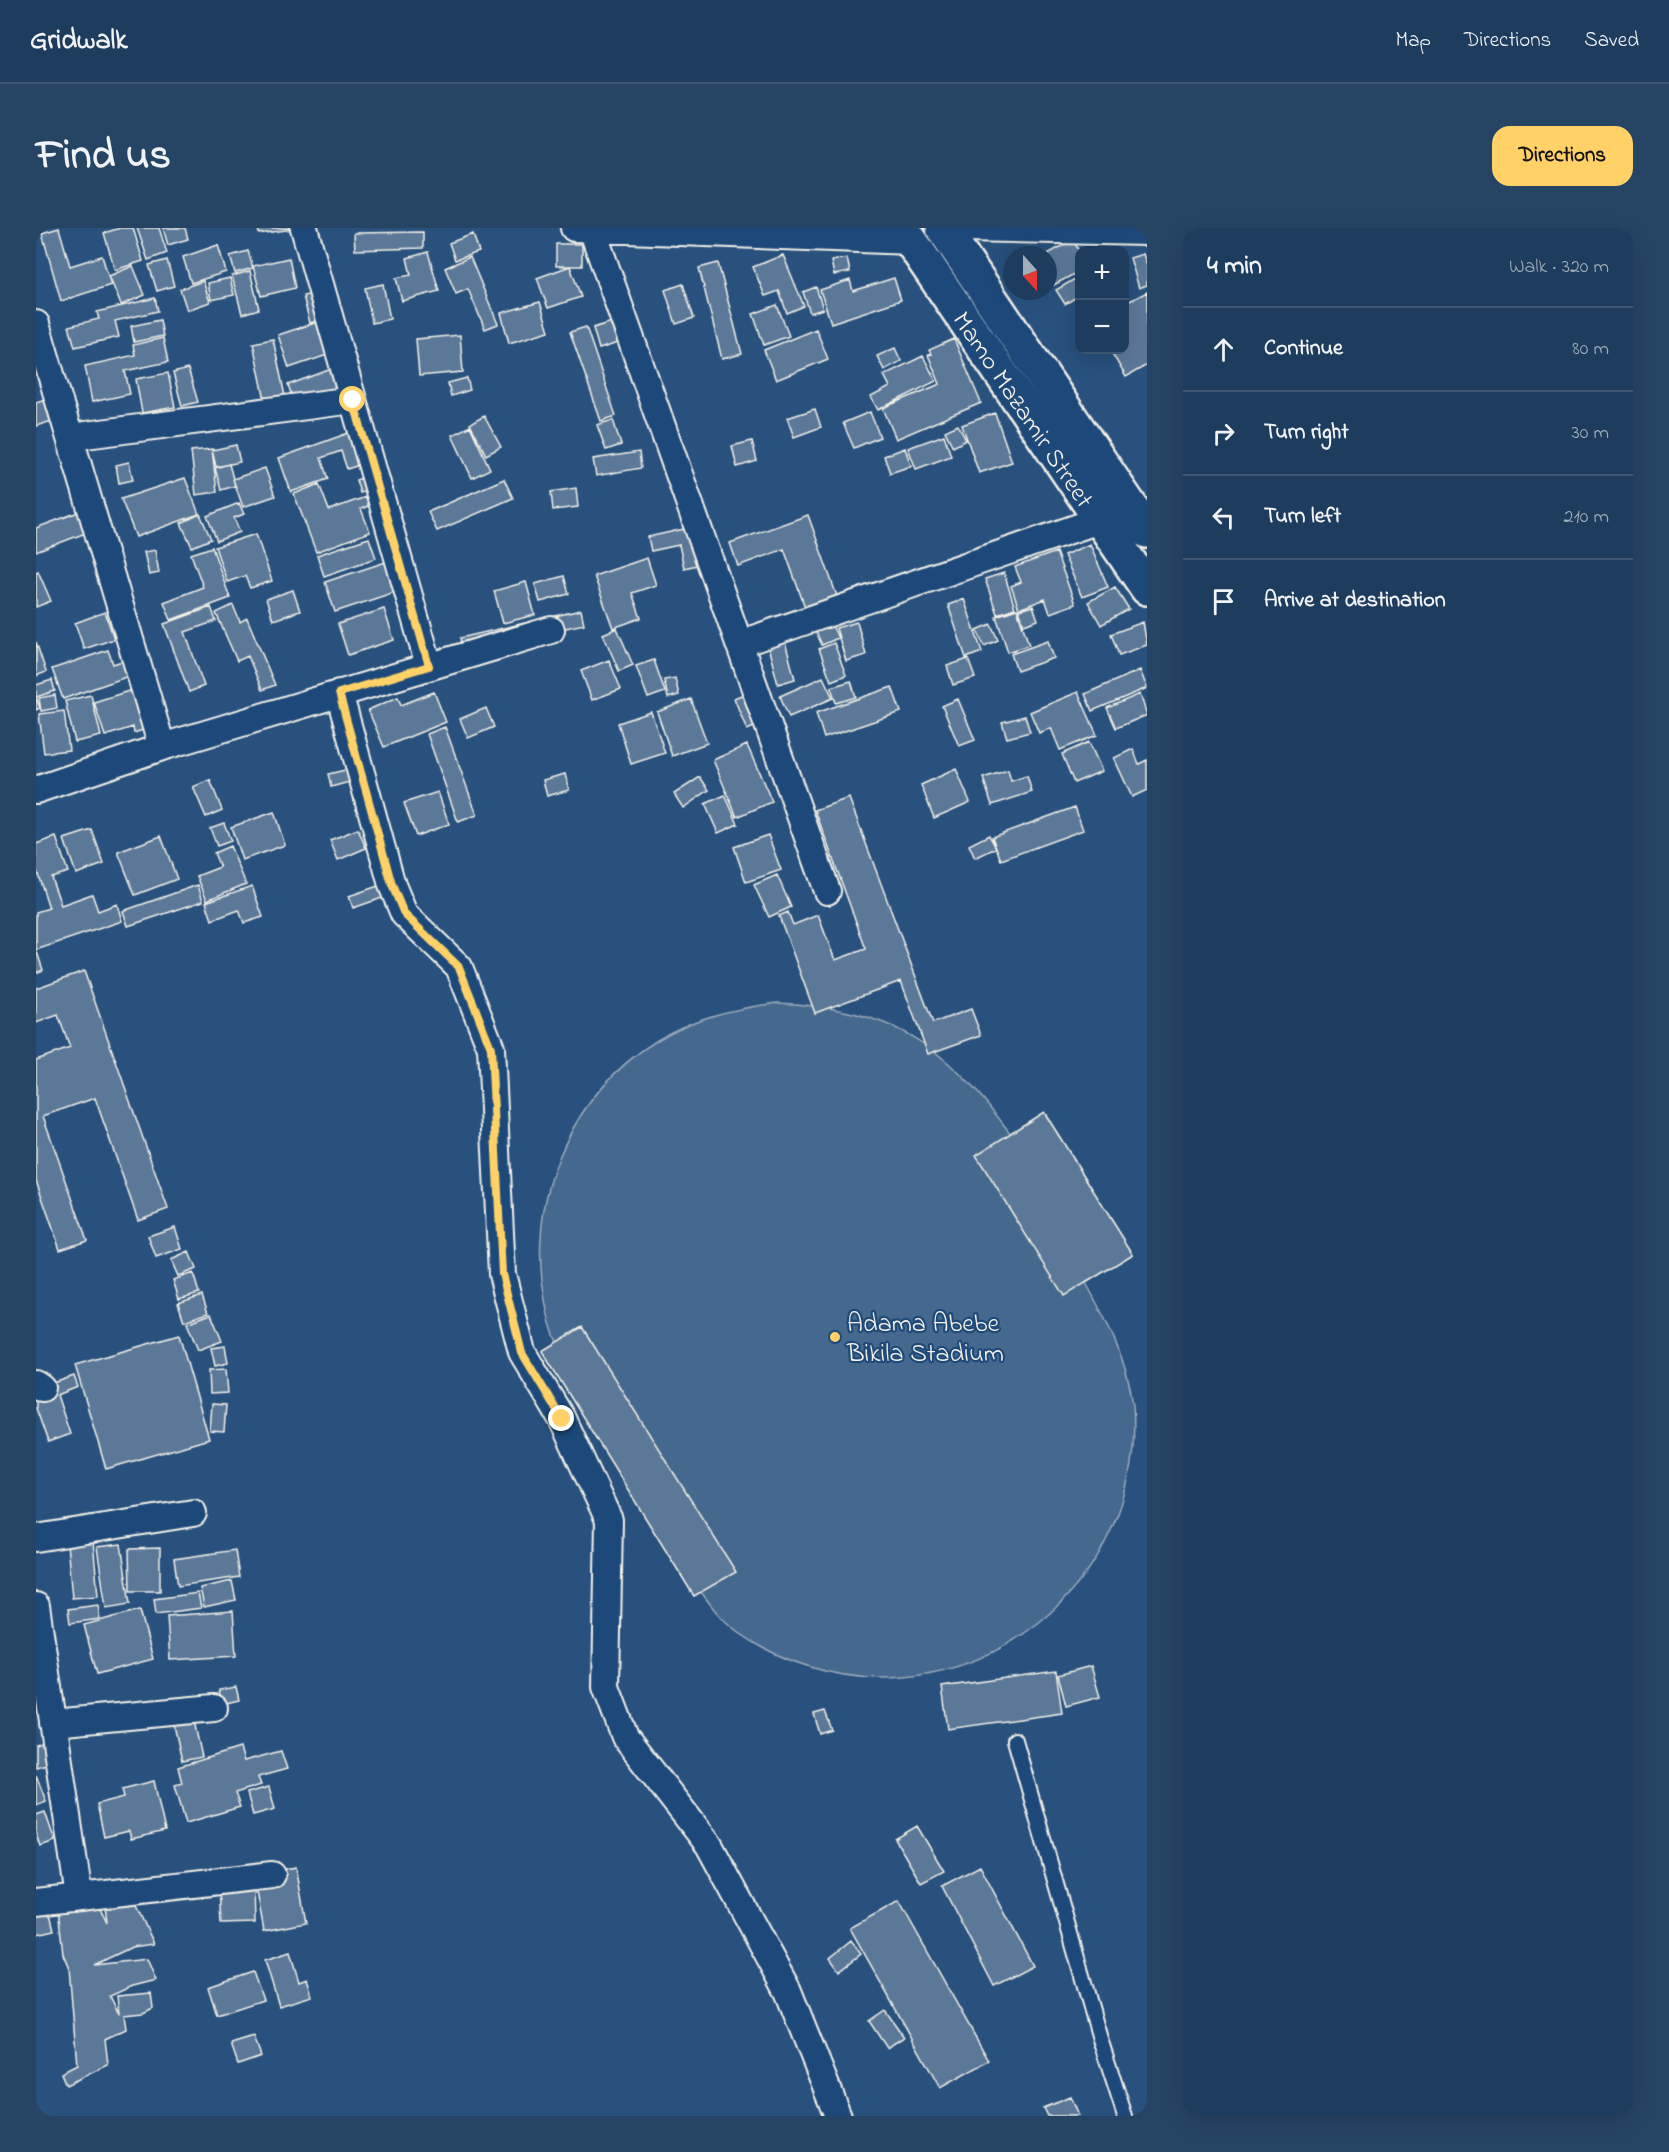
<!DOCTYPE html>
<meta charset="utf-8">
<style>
:root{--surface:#1e3d5e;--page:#264464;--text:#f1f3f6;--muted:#a1aebc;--line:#3c5673;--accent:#ffd166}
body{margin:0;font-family:"Indie Flower",sans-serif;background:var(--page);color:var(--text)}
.controls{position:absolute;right:18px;top:18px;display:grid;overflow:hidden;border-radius:12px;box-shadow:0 6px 24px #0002}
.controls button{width:54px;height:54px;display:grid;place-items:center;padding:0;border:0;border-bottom:2px solid var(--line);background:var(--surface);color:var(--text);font:30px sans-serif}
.compass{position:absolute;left:967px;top:18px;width:54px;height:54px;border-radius:50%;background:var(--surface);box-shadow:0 6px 24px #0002;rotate:159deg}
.stop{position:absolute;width:18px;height:18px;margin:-14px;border:4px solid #ffd166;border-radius:50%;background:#fff}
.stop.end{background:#ffd166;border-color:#fff;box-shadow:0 2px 6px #0008}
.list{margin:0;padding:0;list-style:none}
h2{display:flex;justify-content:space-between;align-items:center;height:78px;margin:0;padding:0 24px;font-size:26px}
h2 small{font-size:20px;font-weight:400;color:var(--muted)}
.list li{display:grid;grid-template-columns:39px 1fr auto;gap:18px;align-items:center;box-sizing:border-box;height:84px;padding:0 24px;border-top:2px solid var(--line)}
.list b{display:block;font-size:22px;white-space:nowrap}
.list em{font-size:20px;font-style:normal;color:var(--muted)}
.icon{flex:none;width:33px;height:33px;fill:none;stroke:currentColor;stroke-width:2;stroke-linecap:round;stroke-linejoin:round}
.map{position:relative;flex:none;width:1111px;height:1888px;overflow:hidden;border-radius:18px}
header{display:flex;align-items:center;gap:36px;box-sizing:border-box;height:84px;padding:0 30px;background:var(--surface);border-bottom:2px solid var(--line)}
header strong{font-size:28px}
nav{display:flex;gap:33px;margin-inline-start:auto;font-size:21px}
.intro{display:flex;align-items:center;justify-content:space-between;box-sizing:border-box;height:144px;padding:0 36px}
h1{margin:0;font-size:42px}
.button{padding:15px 27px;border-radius:18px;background:var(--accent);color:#111;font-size:21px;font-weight:700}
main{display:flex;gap:36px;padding:0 36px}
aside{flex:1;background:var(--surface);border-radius:18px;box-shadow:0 6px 24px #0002}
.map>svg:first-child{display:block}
</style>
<header>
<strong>Gridwalk</strong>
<nav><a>Map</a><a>Directions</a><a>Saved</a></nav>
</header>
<div class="intro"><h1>Find us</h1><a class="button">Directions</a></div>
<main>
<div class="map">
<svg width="1111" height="1888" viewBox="0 0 1111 1888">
<rect width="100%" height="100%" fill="#28517e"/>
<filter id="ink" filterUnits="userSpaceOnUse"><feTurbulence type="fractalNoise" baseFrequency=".0167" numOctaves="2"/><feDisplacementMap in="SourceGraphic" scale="12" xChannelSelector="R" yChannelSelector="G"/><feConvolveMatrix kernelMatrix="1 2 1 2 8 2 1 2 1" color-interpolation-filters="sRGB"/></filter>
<g filter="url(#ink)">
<path fill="#45688e" stroke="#9cacbb" stroke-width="1.5" d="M 741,775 C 854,780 908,815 974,905 L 1008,884 L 1097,1026 L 1050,1055 C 1072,1095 1091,1132 1097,1177 C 1111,1357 938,1492 771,1438 C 742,1429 710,1413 688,1392 C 679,1384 672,1373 665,1364 L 658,1368 L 506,1123 L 521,1114 C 512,1095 509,1073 506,1052 C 496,958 539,864 620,813 C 657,789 698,781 741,775 Z"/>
<path fill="#5b7899" stroke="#f4f1e8" stroke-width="1.5" d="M 23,0 L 34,38 L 66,28 L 75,57 L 25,73 L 6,5 Z
M 84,0 L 97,0 L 107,33 L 79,42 L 68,5 Z
M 101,0 L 123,0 L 131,25 L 112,32 Z
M 127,0 L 149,0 L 152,11 L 132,17 Z
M 222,0 L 264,0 L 223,6 Z
M 387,4 L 387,20 L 319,22 L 318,5 Z
M 437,6 L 443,24 L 419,32 L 413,15 Z
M 1037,12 L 1044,25 L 1044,43 L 1012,60 L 1010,27 Z
M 520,16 L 546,16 L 546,38 L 520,38 Z
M 182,17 L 190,44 L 155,55 L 147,29 Z
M 212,23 L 217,40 L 199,45 L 194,28 Z
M 392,24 L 403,63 L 366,73 L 360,50 L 375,47 L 371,30 Z
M 1107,26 L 1111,37 L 1111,57 L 1103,60 L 1094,30 Z
M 747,27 L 768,78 L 751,85 L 743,63 L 729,68 L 717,39 Z
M 434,29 L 462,96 L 449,101 L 432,61 L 420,66 L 409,40 Z
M 253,30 L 259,60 L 225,68 L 217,38 Z
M 811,30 L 814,44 L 798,47 L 795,33 Z
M 131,32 L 138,58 L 121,63 L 113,37 Z
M 682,35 L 706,126 L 686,131 L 663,40 Z
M 97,38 L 109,67 L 85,77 L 73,48 Z
M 534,38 L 545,69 L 512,80 L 501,50 Z
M 214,43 L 223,81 L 206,86 L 196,48 Z
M 1044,48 L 1044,67 L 1029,76 L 1020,62 Z
M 194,50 L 198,67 L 175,72 L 172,55 Z
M 858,50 L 865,72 L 795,95 L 784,62 L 814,52 L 817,63 Z
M 167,53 L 174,74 L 151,82 L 144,61 Z
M 347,56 L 354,91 L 336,95 L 329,60 Z
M 647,56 L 658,90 L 640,96 L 629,62 Z
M 780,59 L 787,81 L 774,85 L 767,64 Z
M 1111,64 L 1111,137 L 1090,149 L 1074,122 L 1088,122 L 1088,76 Z
M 282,65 L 289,91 L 274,95 L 267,68 Z
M 119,70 L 122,83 L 79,93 L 83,109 L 39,119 L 33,98 L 63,91 L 61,84 Z
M 504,74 L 513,103 L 473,115 L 465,85 Z
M 741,77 L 753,108 L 728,117 L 717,86 Z
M 595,88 L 601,109 L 563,121 L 557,100 Z
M 124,92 L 127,108 L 98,114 L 95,98 Z
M 288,92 L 300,124 L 253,140 L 242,107 Z
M 550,99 L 580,188 L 565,193 L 534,104 Z
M 780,101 L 792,131 L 740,152 L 728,122 Z
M 424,107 L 427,144 L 383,148 L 380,111 Z
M 127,110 L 132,134 L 89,143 L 94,166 L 56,174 L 49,138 L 99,127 L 97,117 Z
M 237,111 L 251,178 L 231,182 L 217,115 Z
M 918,111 L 945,175 L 860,211 L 847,180 L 904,156 L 892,127 L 895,126 L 893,122 Z
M 859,120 L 865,133 L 848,142 L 841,128 Z
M 887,128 L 900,153 L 842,182 L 835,169 L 854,159 L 848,147 Z
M 301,139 L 311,167 L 262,184 L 252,157 Z
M 152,141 L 162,174 L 146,178 L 137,145 Z
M 132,145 L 139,179 L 106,185 L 100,151 Z
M 431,150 L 434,162 L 415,168 L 412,155 Z
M 24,166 L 32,188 L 0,198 L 0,174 Z
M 779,181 L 785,199 L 758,209 L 751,190 Z
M 834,184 L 844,209 L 818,220 L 807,195 Z
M 959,185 L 976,234 L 943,245 L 926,197 Z
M 448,188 L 465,219 L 450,227 L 434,196 Z
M 577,192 L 585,217 L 570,222 L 561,197 Z
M 922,197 L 930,212 L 917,219 L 909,203 Z
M 434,198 L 454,241 L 436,250 L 416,207 Z
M 321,202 L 332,234 L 311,241 L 305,223 L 285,230 L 292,251 L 255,264 L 243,230 Z
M 908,207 L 915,228 L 880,241 L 872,220 Z
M 716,213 L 721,233 L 701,239 L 696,218 Z
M 200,217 L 204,234 L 180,239 L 176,222 Z
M 869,220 L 875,238 L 854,245 L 848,228 Z
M 176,221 L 181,264 L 160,267 L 155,223 Z
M 603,224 L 605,240 L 560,248 L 557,231 Z
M 93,234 L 97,252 L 83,255 L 80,237 Z
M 193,236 L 199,258 L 185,262 L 179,240 Z
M 229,240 L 239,268 L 207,279 L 197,251 Z
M 335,247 L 340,260 L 324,265 L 320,252 Z
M 149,250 L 163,286 L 100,309 L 85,271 Z
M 468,251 L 477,270 L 401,303 L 392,284 Z
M 283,256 L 293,282 L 341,265 L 344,273 L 325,281 L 334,304 L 280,324 L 258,266 Z
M 540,260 L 542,279 L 517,282 L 515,264 Z
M 203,275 L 208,286 L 198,290 L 204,304 L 181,313 L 171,288 Z
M 53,280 L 60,301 L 0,324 L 0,300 Z
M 164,286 L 175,311 L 156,319 L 145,295 Z
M 772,287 L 802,371 L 770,382 L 748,321 L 702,338 L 694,315 Z
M 662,298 L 670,335 L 648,340 L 643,317 L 615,323 L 612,309 Z
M 220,306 L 236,353 L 214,360 L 209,348 L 191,354 L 179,319 Z
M 333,310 L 340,330 L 288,348 L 281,327 Z
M 1054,316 L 1072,359 L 1046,369 L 1028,327 Z
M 176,319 L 194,370 L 135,392 L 128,374 L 167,359 L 155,326 Z
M 119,322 L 123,345 L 113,347 L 108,324 Z
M 1020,324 L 1039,376 L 1014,385 L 1009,371 L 983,381 L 975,358 L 985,354 L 979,339 Z
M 611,330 L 620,357 L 596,365 L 605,390 L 577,400 L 558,348 Z
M 359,331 L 368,361 L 299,384 L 289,354 Z
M 2,343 L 15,373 L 0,379 L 0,344 Z
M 968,345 L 979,380 L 961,386 L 949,351 Z
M 528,348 L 533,366 L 504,374 L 499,356 Z
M 490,354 L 499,387 L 467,395 L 458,363 Z
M 1079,359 L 1093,381 L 1065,397 L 1052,374 Z
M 257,362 L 264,383 L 237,392 L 230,371 Z
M 928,371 L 946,424 L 930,430 L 912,377 Z
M 197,377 L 204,394 L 211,390 L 239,457 L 226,462 L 212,428 L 201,433 L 180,385 Z
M 997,378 L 1002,392 L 988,397 L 983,382 Z
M 175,379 L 180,393 L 149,404 L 168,458 L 153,464 L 128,396 Z
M 348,381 L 358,412 L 312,427 L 302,396 Z
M 981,381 L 993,417 L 972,424 L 960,388 Z
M 545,382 L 548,396 L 427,423 L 424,410 Z
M 69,384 L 78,411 L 48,421 L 39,395 Z
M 794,393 L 802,410 L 786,417 L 778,400 Z
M 821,394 L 830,427 L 810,433 L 800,400 Z
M 1107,394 L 1111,417 L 1083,427 L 1075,406 Z
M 955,396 L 962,412 L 948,418 L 941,402 Z
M 581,400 L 597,437 L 583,443 L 567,406 Z
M 748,410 L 759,451 L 742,456 L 731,415 Z
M 1012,413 L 1018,430 L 981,443 L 975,426 Z
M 0,414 L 10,444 L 0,448 Z
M 798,415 L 810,447 L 795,453 L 783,421 Z
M 72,422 L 77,436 L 104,427 L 110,442 L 27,471 L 16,441 Z
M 932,431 L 939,450 L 917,457 L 911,438 Z
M 573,432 L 585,461 L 556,472 L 545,443 Z
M 618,432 L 629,464 L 612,470 L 600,438 Z
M 1104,442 L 1111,460 L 1056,483 L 1049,466 Z
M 787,449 L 797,470 L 753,489 L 744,468 Z
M 639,450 L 643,467 L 632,470 L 628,452 Z
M 16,452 L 19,463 L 0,469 L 4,480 L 0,482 L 0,457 Z
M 815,453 L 820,469 L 800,475 L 795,459 Z
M 115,456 L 128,495 L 98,505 L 97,499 L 69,508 L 58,474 Z
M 115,456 L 128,495 L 98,505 L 97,499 L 69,508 L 58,474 Z
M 856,459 L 865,484 L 788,510 L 780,485 Z
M 721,461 L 734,492 L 711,502 L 698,470 Z
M 398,464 L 410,494 L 348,519 L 332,482 L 362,469 L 365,477 Z
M 1042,464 L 1061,507 L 1024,522 L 1015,500 L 1003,505 L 994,484 Z
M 1104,466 L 1111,487 L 1080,500 L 1071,480 Z
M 19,467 L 21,480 L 5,483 L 3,470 Z
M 55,467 L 65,508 L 39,514 L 29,473 Z
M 655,471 L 671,515 L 636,528 L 621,484 Z
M 922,471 L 939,512 L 923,518 L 906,478 Z
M 450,480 L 458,499 L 432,510 L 424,491 Z
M 28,483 L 33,522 L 8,525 L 3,486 Z
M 615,484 L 629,525 L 595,536 L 582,495 Z
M 989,488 L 994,504 L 971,510 L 966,494 Z
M 409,499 L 441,587 L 422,594 L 391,506 Z
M 1053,514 L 1066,543 L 1038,555 L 1026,526 Z
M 711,517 L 736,574 L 701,589 L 677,532 Z
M 1097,521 L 1103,536 L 1111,532 L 1111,562 L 1096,569 L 1078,530 Z
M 314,541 L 317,553 L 295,559 L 292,546 Z
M 920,541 L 934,574 L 898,590 L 885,557 Z
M 972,542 L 975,553 L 991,548 L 996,564 L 956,577 L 947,550 Z
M 529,546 L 533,562 L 511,568 L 507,552 Z
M 664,549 L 673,562 L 647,580 L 638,566 Z
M 174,552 L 186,582 L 170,589 L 157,559 Z
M 402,564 L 413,596 L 380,608 L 368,575 Z
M 689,567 L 702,596 L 682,605 L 669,576 Z
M 813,570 L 897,795 L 935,781 L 945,807 L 892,826 L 865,753 L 779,785 L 743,688 L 752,684 L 757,697 L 782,687 L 799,732 L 830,721 L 779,582 Z
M 1039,579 L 1047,602 L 965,632 L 956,609 Z
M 238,584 L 249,617 L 206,632 L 195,599 Z
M 188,595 L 195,613 L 181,618 L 174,600 Z
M 322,601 L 330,620 L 302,632 L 294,612 Z
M 56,602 L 68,636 L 40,646 L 28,611 Z
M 732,607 L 745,642 L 710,654 L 698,619 Z
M 953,607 L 960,620 L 939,630 L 933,617 Z
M 125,608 L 141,651 L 99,667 L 82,624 Z
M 20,609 L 32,644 L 15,649 L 25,677 L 56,666 L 62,683 L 81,676 L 86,693 L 0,722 L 0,684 L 13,680 L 0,640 L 0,616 Z
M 194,618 L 210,656 L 171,672 L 161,648 L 184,639 L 178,625 Z
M 741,647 L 755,679 L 733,689 L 718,657 Z
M 162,657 L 167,673 L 92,698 L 87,683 Z
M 345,657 L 349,669 L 317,680 L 313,668 Z
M 216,658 L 227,689 L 208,695 L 203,682 L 176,692 L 170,674 Z
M 1,724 L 7,742 L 0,745 L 0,725 Z
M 48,743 L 132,981 L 102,992 L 59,870 L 7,888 L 51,1012 L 24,1021 L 0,952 L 0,832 L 34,820 L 22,787 L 0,795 L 0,760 Z
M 1008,884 L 1097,1026 L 1028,1068 L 940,927 Z
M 139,999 L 146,1021 L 120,1030 L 112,1008 Z
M 153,1024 L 160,1041 L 142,1048 L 135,1032 Z
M 157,1045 L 163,1065 L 143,1071 L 137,1052 Z
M 166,1067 L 172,1085 L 148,1093 L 142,1075 Z
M 175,1086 L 186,1113 L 162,1122 L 151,1095 Z
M 546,1099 L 700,1344 L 658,1368 L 506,1123 Z
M 143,1107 L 173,1211 L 70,1241 L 39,1137 Z
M 189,1118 L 192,1135 L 179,1138 L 175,1120 Z
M 190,1141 L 192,1165 L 174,1166 L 173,1142 Z
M 38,1148 L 42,1159 L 21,1167 L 34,1206 L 12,1214 L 0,1180 L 0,1161 Z
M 176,1176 L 190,1177 L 188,1204 L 174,1203 Z
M 57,1313 L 62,1368 L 36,1370 L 31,1316 Z
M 85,1316 L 94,1376 L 70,1380 L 61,1319 Z
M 124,1320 L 124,1363 L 94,1363 L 93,1321 Z
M 199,1322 L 203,1349 L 142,1358 L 138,1331 Z
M 196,1353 L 200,1372 L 168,1379 L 164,1360 Z
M 162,1365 L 165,1380 L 120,1386 L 118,1371 Z
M 62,1377 L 64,1391 L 34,1395 L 32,1381 Z
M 104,1382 L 117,1431 L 61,1446 L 48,1397 Z
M 197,1383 L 200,1428 L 134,1432 L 131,1388 Z
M 1055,1438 L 1064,1469 L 1030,1478 L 1022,1447 Z
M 1020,1443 L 1026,1485 L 912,1501 L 906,1459 Z
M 200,1459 L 203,1472 L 186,1476 L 183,1462 Z
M 789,1483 L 796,1502 L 784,1506 L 778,1486 Z
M 158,1493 L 166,1529 L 146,1533 L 138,1497 Z
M 21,1510 L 27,1531 L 0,1539 L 0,1517 Z
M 204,1520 L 208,1533 L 245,1523 L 251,1541 L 222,1549 L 225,1557 L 199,1565 L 204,1579 L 150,1595 L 139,1557 L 146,1555 L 142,1539 Z
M 0,1547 L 10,1573 L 0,1577 Z
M 118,1553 L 129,1603 L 95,1611 L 93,1603 L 68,1609 L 61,1576 L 88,1569 L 86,1561 Z
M 233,1559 L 239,1581 L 217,1587 L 211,1565 Z
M 9,1584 L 19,1613 L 4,1618 L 0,1606 L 0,1587 Z
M 881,1598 L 908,1643 L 885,1655 L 859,1611 Z
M 944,1638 L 997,1738 L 958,1758 L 906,1658 Z
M 260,1639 L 270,1695 L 228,1703 L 218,1647 Z
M 218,1658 L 219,1695 L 185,1696 L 183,1659 Z
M 94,1665 L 118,1716 L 96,1719 L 58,1737 L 111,1731 L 120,1752 L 96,1758 L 74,1768 L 83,1786 L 81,1768 L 115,1765 L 117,1780 L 107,1785 L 88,1787 L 90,1801 L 69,1811 L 72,1837 L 30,1857 L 25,1845 L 41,1837 L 33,1740 L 27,1726 L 21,1672 L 58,1668 L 71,1695 L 68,1668 Z
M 10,1669 L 18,1702 L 0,1706 L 0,1671 Z
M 863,1673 L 953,1833 L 904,1860 L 814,1700 Z
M 815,1713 L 825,1726 L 803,1743 L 794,1730 Z
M 254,1724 L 263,1754 L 271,1751 L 276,1768 L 243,1778 L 229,1732 Z
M 217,1744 L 227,1772 L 181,1787 L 172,1759 Z
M 849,1782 L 868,1809 L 851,1820 L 833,1793 Z
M 218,1809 L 225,1828 L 202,1836 L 195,1816 Z
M 1034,1869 L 1042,1888 L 1011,1888 L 1007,1880 Z"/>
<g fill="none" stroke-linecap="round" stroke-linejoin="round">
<g stroke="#f4f1e8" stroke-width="18">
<path id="service" d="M 979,1512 L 1064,1811 L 1089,1888"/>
</g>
<g stroke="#f4f1e8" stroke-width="30">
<path id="minor" d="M 268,0 L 393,438
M 538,0 L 875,13
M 927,0 L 1111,4
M 556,1 L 791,663
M 0,96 L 126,519
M 34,209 L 317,172
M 703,416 L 1063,292
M 303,465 L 356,657 L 368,686 L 423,739 L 455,820 L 466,1046 L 486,1124 L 526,1191 L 573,1292 L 570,1459 L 589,1509 L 673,1617 L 752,1763 L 802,1888
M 0,562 L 126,519 L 515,402
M 0,1156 L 6,1160
M 0,1310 L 157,1285
M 0,1378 L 43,1669
M 17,1495 L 178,1480
M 0,1674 L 236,1647"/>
</g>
<g stroke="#f4f1e8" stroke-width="38">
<path id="primary" d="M 866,0 L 1111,360
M 907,0 L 1111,303"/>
</g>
<use href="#service" stroke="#1f4a7a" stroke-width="14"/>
<use href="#minor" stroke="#1f4a7a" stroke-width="26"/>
<use href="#primary" stroke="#1f4a7a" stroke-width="33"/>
</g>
</g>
<g fill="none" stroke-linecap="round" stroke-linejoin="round" filter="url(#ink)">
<path stroke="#ffd166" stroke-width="8" d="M 317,172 L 393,438 L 303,465 L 356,657 L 368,686 L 423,739 L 455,820 L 466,1046 L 486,1125 L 526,1191"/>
</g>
<circle fill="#ffd166" stroke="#1f4a7a" stroke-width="2" cx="799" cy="1109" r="6"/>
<g text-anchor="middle" stroke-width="4.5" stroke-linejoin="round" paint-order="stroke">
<g font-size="26" fill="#f4f1e8" stroke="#1f4a7a">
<text transform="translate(988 181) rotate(56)" y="9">Mamo Mazamir Street</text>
</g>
<g font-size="26" fill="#f4f1e8" stroke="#1f4a7a" text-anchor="start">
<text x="811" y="1103">Adama Abebe<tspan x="811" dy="30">Bikila Stadium</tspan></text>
</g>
</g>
</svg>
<div class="controls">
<button>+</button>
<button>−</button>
</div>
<svg class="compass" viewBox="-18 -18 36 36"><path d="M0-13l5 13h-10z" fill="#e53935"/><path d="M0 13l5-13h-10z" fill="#a1aebc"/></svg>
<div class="stop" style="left:317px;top:172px"></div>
<div class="stop end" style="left:526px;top:1191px"></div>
</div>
<aside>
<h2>4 min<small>Walk · 320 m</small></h2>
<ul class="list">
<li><svg class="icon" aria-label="ahead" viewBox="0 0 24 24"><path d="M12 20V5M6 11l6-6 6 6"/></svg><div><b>Continue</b></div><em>80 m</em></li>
<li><svg class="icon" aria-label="right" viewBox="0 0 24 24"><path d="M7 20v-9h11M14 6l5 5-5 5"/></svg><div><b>Turn right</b></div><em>30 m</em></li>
<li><svg class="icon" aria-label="left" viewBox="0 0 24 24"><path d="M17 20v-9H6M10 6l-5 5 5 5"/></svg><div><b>Turn left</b></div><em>210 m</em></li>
<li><svg class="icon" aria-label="arrive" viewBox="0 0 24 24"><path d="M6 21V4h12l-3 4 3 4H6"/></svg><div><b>Arrive at destination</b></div></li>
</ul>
</aside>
</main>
